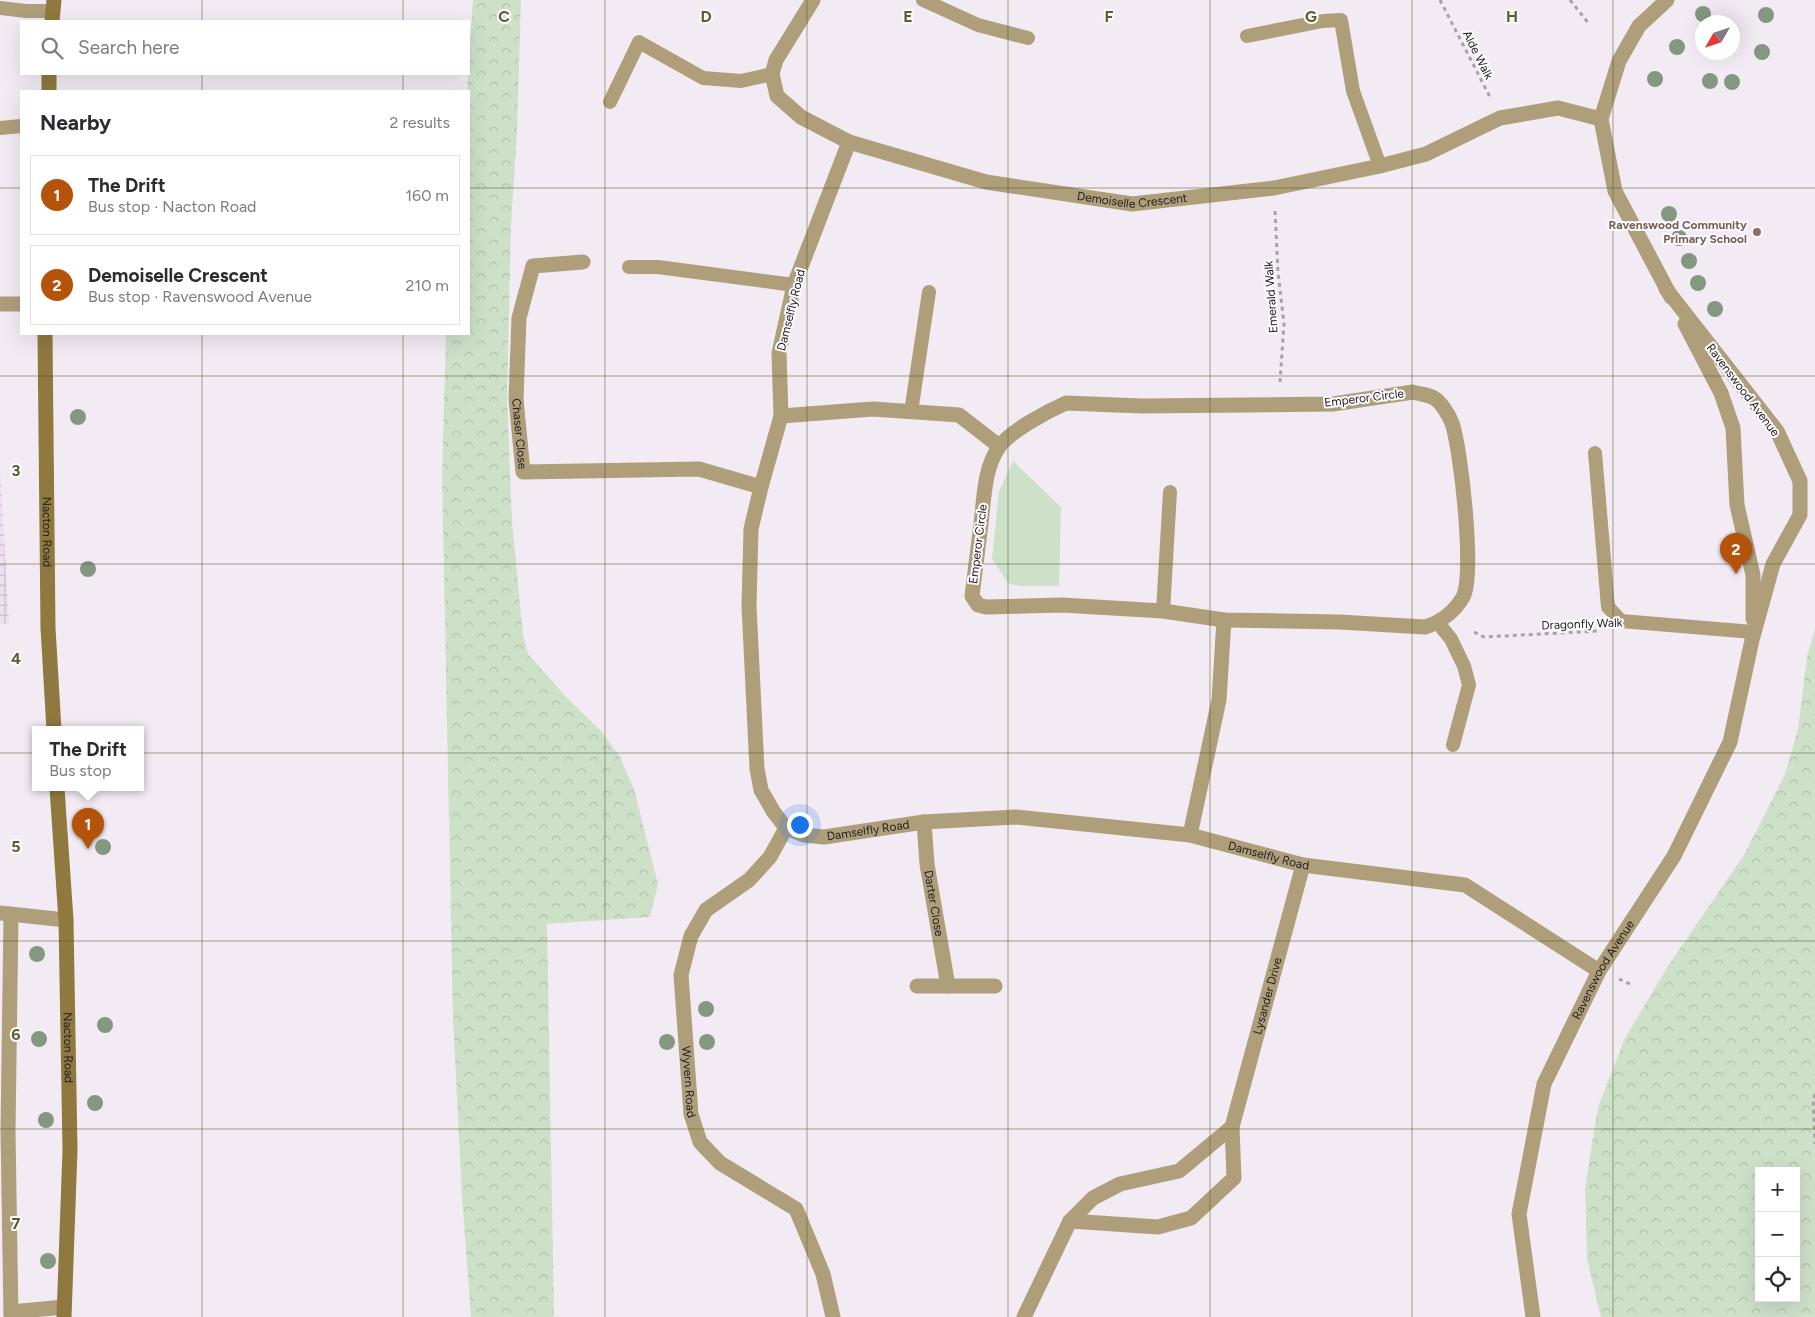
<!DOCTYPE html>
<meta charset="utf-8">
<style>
:root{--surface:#fff;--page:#f2f2f3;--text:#2b2b33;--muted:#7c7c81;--line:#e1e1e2;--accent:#b45309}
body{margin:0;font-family:Figtree,sans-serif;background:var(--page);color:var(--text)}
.controls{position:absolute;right:15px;bottom:15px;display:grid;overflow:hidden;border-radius:0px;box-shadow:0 5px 20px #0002}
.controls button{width:45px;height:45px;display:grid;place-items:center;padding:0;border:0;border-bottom:1px solid var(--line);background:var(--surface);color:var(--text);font:25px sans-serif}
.compass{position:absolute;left:1695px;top:15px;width:45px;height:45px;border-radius:50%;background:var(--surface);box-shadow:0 5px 20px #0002;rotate:231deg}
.you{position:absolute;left:799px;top:824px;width:18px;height:18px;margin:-12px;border:4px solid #fff;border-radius:50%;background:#1a73e8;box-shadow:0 0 0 8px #1a73e833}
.badge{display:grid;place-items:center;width:32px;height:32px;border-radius:50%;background:var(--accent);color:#fff;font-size:16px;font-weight:700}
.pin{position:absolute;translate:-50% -41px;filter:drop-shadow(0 1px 2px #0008)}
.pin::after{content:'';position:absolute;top:26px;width:18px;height:15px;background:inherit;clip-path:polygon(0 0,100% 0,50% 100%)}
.popup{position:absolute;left:32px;top:726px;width:112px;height:65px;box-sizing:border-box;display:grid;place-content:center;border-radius:0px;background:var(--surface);filter:drop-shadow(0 1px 4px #0005);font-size:16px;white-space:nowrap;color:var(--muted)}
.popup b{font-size:19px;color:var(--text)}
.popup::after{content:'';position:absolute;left:50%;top:100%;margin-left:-10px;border:10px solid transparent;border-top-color:var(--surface)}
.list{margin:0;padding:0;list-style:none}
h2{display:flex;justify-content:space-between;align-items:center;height:65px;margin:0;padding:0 20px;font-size:21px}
h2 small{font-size:16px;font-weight:400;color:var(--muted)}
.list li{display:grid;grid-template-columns:32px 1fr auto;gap:15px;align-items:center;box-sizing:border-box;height:80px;margin:0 10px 10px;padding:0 10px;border:1px solid var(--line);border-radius:0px}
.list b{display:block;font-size:19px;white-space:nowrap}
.list p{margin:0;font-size:16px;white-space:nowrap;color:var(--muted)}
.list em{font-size:16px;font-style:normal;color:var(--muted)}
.icon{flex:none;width:28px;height:28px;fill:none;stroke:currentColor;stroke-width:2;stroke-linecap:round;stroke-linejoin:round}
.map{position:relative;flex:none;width:1815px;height:1317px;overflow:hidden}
.search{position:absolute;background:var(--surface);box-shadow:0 5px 20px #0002;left:20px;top:20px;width:450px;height:55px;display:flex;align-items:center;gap:12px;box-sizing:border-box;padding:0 18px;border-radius:0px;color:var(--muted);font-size:19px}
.panel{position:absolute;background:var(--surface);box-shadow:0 5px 20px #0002;left:20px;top:90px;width:450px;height:245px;border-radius:0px}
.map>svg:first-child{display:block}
</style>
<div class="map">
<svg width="1815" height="1317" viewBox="0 0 1815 1317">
<defs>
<pattern id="industrial-grid" width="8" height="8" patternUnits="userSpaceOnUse" patternTransform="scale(1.25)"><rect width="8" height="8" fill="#eedef0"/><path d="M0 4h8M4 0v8" fill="none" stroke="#ccbece"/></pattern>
<pattern id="forest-crowns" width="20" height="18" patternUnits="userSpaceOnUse" patternTransform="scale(1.25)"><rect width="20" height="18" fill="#cde1c9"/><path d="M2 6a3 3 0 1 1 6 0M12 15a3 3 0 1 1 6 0" fill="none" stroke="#b0c1ac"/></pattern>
</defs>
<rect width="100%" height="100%" fill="#f3ebf4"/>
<path fill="url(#industrial-grid)" d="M 0,468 L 9,624 L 0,624 Z"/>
<path fill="url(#forest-crowns)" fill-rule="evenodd" d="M 473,0 L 521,0 L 517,132 L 511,224 L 507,396 L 512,522 L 523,635 L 528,654 L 567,698 L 601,731 L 619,755 L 634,789 L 658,884 L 650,917 L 547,924 L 554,1317 L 471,1317 L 462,1196 L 453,1018 L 442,474 L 446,334 L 469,334 L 469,91 L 467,91 Z
M 1815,628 L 1815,1317 L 1601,1317 L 1587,1259 L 1585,1188 L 1598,1107 L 1625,1038 L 1668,966 L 1744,855 L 1785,774 L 1798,729 L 1807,657 ZM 1759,1171 L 1796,1171 L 1796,1298 L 1759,1298 Z"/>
<path fill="#cde1c9" d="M 1013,461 L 1061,507 L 1059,586 L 1019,586 L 1009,584 L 992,559 L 999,491 Z"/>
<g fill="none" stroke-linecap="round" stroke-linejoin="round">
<path stroke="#a8a1a9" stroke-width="3" stroke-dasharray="4 4" stroke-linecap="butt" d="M 1440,0 L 1490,97
M 1570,0 L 1590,25
M 1275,211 L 1278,272 L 1284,324 L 1280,382
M 1474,632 L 1484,637 L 1598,631
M 1619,979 L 1630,984
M 1815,1094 L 1813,1100 L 1815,1144"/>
<path stroke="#ae9f7a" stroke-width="14" d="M 923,0 L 978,25 L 1028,38
M 0,8 L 26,11 L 53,11
M 1247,36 L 1323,21 L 1341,20 L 1353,91 L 1380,166
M 610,102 L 639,42 L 703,78 L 741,81 L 772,74
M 0,128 L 21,126
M 629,267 L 658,267 L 794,285
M 911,412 L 929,292
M 1595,453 L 1608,607 L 1621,621 L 1753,632
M 1163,611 L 1170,492
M 1438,623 L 1451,639 L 1464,666 L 1469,685 L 1453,745"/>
<g stroke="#ae9f7a" stroke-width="15">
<path id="s1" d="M 813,0 L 776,60 L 772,74 L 777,96 L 801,117 L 849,142 L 986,182 L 1132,204 L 1274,188 L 1380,166 L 1426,154 L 1500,118 L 1558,108 L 1601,119"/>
<path d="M 1667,0 L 1639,26 L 1619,61 L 1601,119 L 1615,191 L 1671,297"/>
<path id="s2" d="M 849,142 L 794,285 L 779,353 L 781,416 L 761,487 L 751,529 L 749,606 L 757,769 L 761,790 L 773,811 L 786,828 L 804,835 L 824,837 L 924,822 L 1016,817 L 1190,835 L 1303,865 L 1465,885 L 1599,971"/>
<path id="s3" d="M 583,262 L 533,266 L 519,318 L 516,399 L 523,472 L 699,469 L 761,487"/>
<path d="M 0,304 L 21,304"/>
<path d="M 1685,324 L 1721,393 L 1733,428 L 1737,505 L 1753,575 L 1753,619"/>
<path d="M 1413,392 C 1419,394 1426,394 1432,397 C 1440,400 1449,415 1452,423 C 1461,449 1475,575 1463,597 C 1455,611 1441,622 1425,627 L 1339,622 L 1224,620 L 1163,611 L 1062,605 L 986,607 L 978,605 L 972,596 C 975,572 978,548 981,524 C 984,499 984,468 999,447 C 1010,431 1048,411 1066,403 L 1141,406 L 1333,404 Z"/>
<path d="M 781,416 L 873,409 L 959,415 L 999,446"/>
<path id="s4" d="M 924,822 L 927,864 L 948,986"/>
<path id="s5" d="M 786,828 L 770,857 L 749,880 L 706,910 L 691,936 L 681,975 L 691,1114 L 700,1142 L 720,1163 L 796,1209 L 823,1274 L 833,1317"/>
<path d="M 1190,835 L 1219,700 L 1224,620"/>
<path d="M 0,913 L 66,920"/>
<path d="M 917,986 L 995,986"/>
<path id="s6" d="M 1070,1221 L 1158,1227 L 1191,1218 L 1234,1178 L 1232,1127 L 1303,865"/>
<path d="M 11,1312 L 64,1307"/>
<path d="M 11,1317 L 8,1131 L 11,914"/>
<path d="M 1024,1317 L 1070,1221 L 1093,1198 L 1120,1184 L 1179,1171 L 1232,1127"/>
<path id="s7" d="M 1533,1317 L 1519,1214 L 1544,1084 L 1599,971 L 1674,856 L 1730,742 L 1752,640 L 1773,564 L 1800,515 L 1800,481 L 1777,431 L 1666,289"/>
</g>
<g stroke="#8f793e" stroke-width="15">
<path d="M 52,21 L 54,0"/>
<path d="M 49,91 L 49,74"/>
<path id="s8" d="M 45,334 L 48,628 L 54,730"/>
<path id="s9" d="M 57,788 L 66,920 L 70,1150 L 64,1317"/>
</g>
</g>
<g fill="#849881">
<circle cx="1703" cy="14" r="8"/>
<circle cx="1766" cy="15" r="8"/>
<circle cx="1677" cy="47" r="8"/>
<circle cx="1762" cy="52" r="8"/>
<circle cx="1655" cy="79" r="8"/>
<circle cx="1710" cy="81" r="8"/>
<circle cx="1732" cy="82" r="8"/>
<circle cx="1669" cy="214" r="8"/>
<circle cx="1679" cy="238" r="8"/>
<circle cx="1689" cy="261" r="8"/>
<circle cx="1698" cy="283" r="8"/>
<circle cx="1715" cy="309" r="8"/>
<circle cx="78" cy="417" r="8"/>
<circle cx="88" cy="569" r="8"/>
<circle cx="103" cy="847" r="8"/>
<circle cx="37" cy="954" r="8"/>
<circle cx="706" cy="1009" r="8"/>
<circle cx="105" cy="1025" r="8"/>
<circle cx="39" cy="1039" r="8"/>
<circle cx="667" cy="1042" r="8"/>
<circle cx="707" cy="1042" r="8"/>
<circle cx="95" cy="1103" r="8"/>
<circle cx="46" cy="1120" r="8"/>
<circle cx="48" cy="1261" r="8"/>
</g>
<path fill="none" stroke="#585d2b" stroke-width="1" stroke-opacity="0.55" d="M 202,0 L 202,21M 403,0 L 403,21M 605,0 L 605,1317M 807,0 L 807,1317M 1008,0 L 1008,1317M 1210,0 L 1210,1317M 1412,0 L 1412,1317M 1613,0 L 1613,1317M 202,74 L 202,91M 403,74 L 403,91M 0,188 L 21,188M 469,188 L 1815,188M 202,334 L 202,1317M 403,334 L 403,1317M 0,376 L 1815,376M 0,564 L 1815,564M 0,753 L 1815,753M 0,941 L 1815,941M 0,1129 L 1815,1129"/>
<circle fill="#8d6e63" stroke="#fdfafe" stroke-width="2" cx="1757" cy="232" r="5"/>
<g text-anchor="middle" stroke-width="4" stroke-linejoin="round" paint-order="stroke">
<g font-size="12" fill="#232024" stroke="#fdfafe">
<text transform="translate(1478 55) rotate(63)" y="4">Alde Walk</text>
<text dy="4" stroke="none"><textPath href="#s1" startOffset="484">Demoiselle Crescent</textPath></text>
<text transform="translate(1271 297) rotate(-94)" y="4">Emerald Walk</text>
<text transform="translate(791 310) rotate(-76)" y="4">Damselfly Road</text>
<text transform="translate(1743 390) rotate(53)" y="4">Ravenswood Avenue</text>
<text transform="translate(1364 398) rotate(-7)" y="4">Emperor Circle</text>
<text dy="4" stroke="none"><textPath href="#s3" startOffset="220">Chaser Close</textPath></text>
<text dy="4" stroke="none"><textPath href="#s8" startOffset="198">Nacton Road</textPath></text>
<text transform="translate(978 544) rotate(-83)" y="4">Emperor Circle</text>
<text transform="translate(1582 624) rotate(-2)" y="4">Dragonfly Walk</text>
<text dy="4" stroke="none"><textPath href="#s2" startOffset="794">Damselfly Road</textPath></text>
<text dy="4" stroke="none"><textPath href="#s2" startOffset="1199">Damselfly Road</textPath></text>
<text dy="4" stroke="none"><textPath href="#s4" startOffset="82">Darter Close</textPath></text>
<text dy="4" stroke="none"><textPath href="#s7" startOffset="365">Ravenswood Avenue</textPath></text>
<text dy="4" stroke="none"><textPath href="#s6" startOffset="368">Lysander Drive</textPath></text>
<text dy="4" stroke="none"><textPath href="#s9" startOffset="260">Nacton Road</textPath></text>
<text dy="4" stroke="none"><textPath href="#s5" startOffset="294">Wyvern Road</textPath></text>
</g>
<g font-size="12" font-weight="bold" fill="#785e54" stroke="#fdfafe" text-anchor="end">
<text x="1747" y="229">Ravenswood Community<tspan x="1747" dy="14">Primary School</tspan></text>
</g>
</g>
<g font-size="16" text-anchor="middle" font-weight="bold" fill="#585d2b" stroke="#fdfafe" stroke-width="4" stroke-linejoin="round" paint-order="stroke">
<text x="504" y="22">C</text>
<text x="706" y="22">D</text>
<text x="908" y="22">E</text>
<text x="1109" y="22">F</text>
<text x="1311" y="22">G</text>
<text x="1512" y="22">H</text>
<text x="16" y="476">3</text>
<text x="16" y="664">4</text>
<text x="16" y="852">5</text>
<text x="16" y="1040">6</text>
<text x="16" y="1229">7</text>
</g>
</svg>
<div class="controls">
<button>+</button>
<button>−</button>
<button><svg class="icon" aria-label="locate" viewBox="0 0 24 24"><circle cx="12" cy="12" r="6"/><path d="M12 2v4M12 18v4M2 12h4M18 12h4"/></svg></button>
</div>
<svg class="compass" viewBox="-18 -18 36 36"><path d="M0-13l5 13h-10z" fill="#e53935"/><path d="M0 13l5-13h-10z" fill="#7c7c81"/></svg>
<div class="you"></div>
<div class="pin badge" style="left:88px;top:849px">1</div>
<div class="popup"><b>The Drift</b>Bus stop</div>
<div class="pin badge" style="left:1736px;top:574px">2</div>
<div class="search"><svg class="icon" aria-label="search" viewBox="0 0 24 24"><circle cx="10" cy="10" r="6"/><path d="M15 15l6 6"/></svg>Search here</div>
<section class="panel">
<h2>Nearby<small>2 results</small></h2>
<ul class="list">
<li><span class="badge">1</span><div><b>The Drift</b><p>Bus stop · Nacton Road</p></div><em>160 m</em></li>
<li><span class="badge">2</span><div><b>Demoiselle Crescent</b><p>Bus stop · Ravenswood Avenue</p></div><em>210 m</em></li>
</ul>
</section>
</div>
